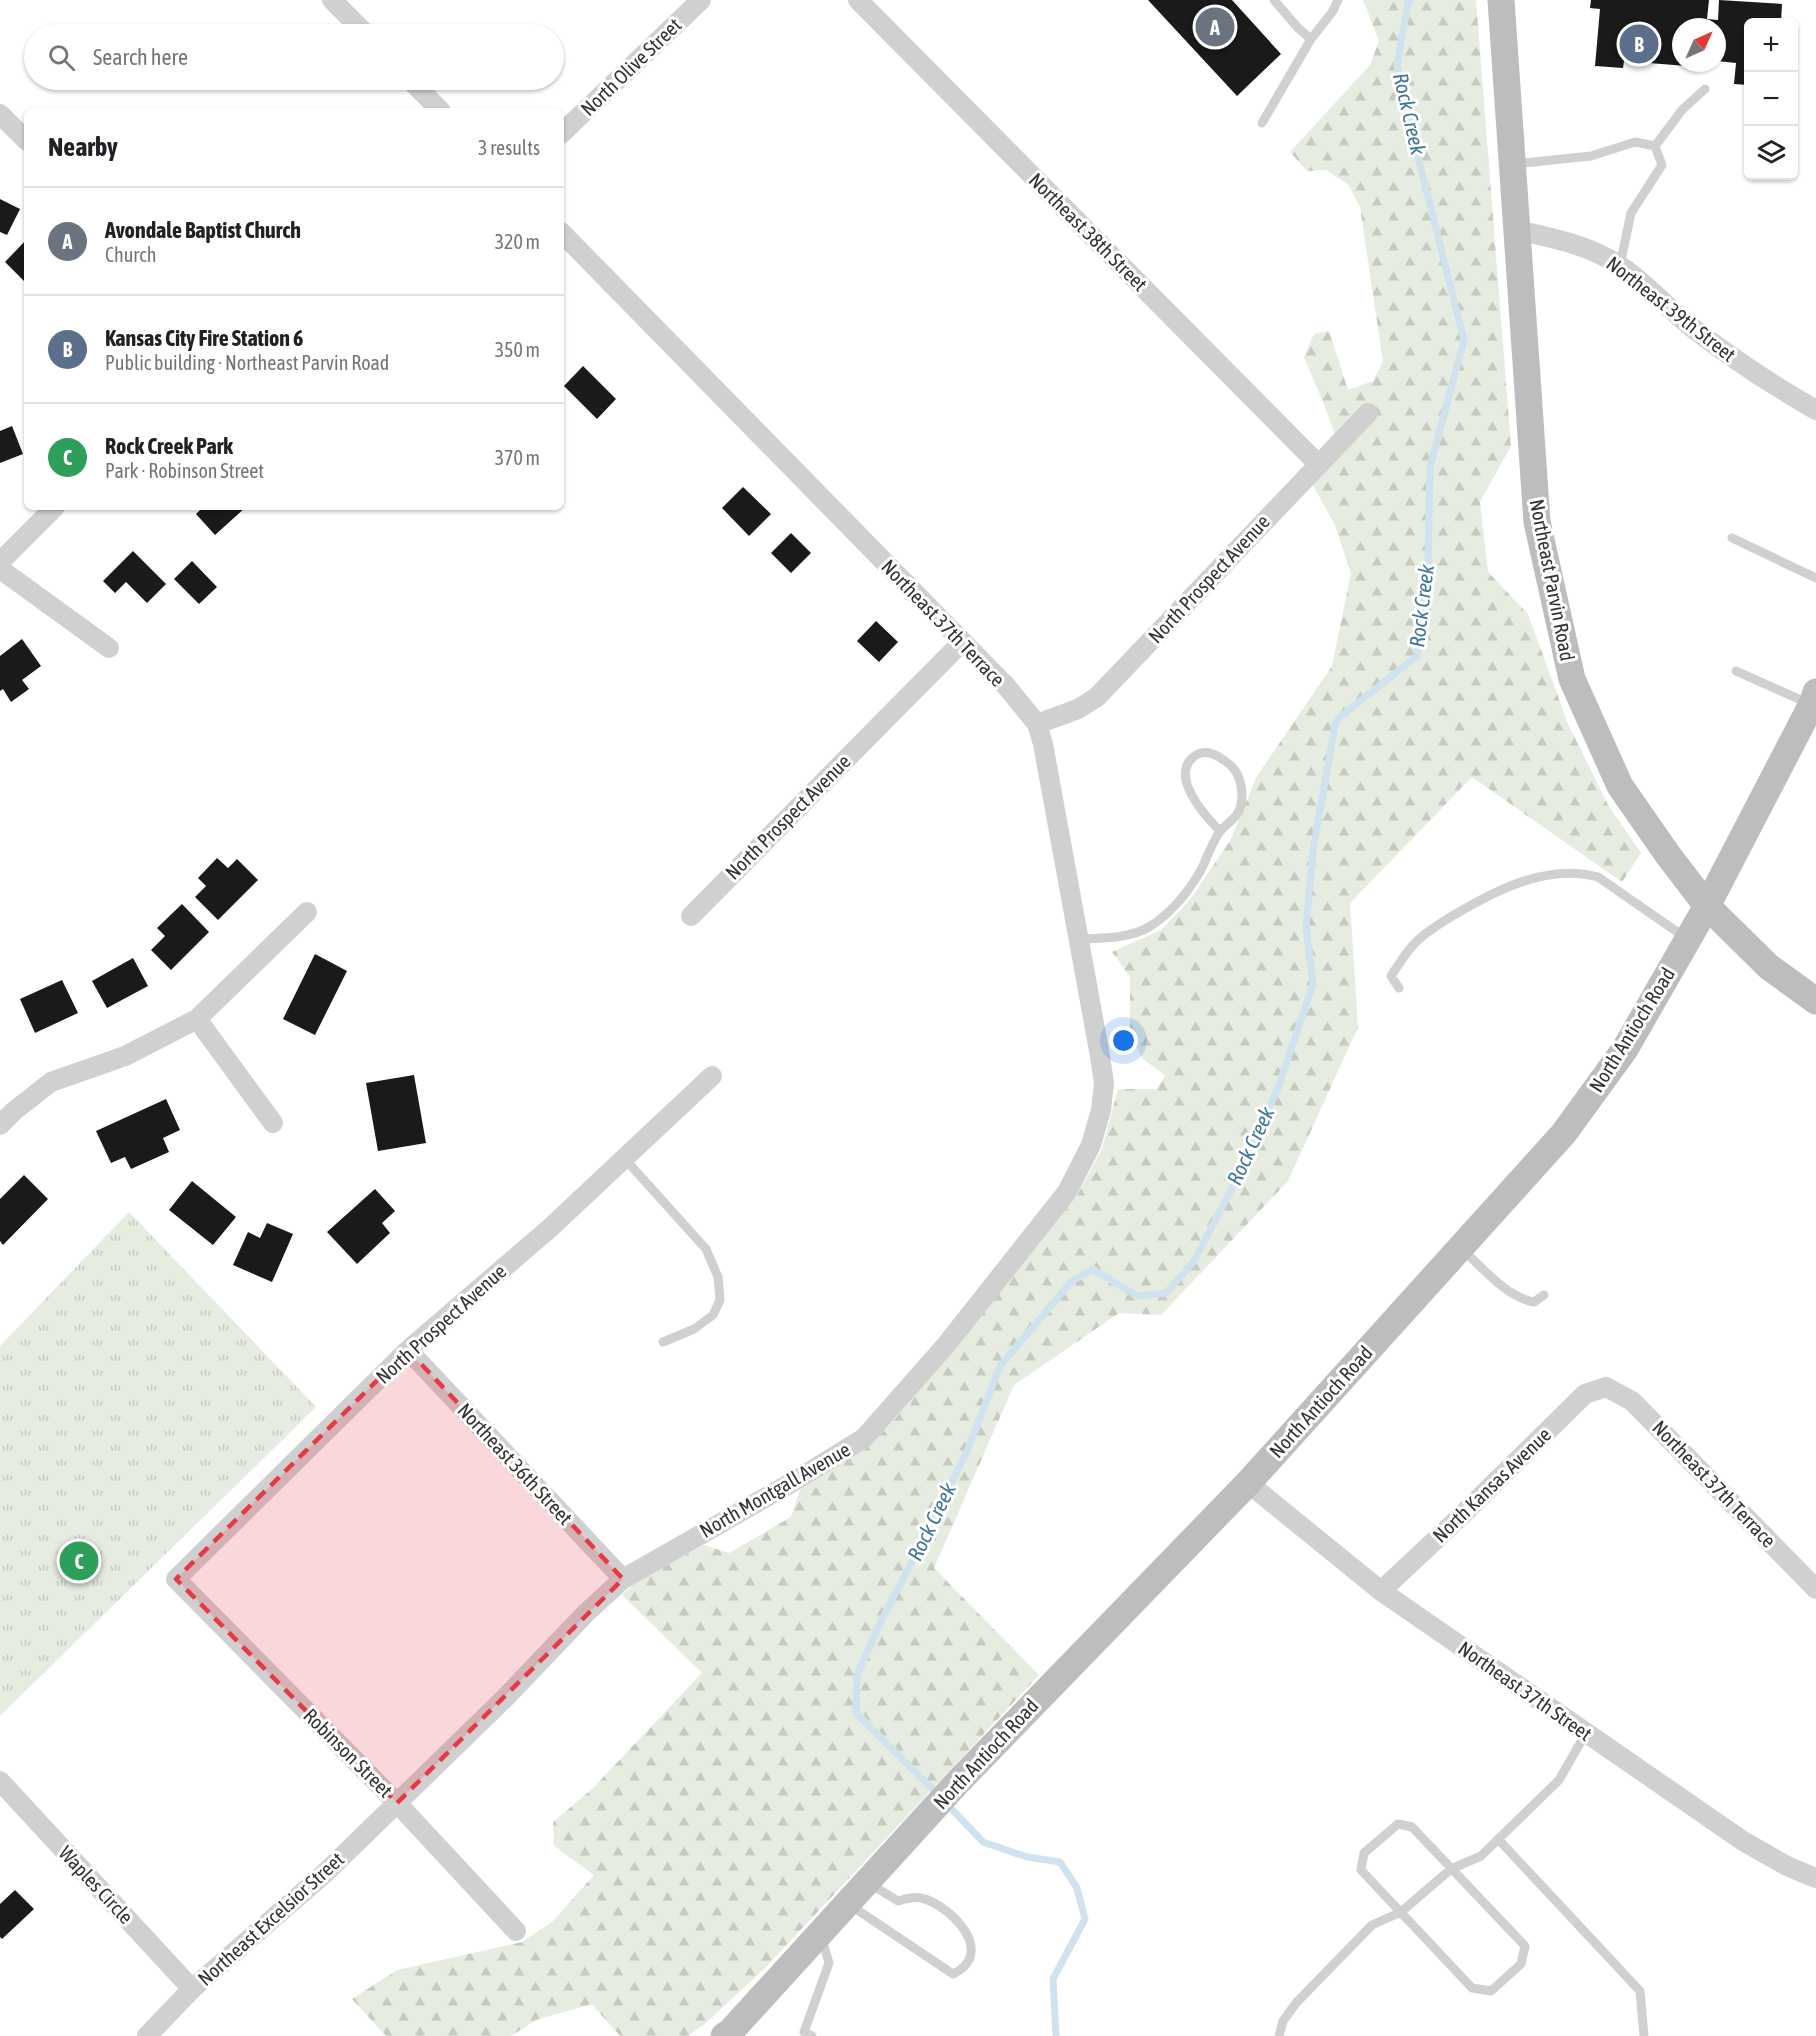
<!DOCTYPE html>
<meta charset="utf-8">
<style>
:root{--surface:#fff;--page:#f6f6f6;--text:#202124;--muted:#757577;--line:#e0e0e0;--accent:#7c3aed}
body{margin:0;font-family:"Asap Condensed",sans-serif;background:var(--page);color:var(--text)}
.controls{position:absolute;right:18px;top:18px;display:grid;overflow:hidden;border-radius:9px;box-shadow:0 2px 4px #0004}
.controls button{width:54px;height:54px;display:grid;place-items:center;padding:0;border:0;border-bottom:2px solid var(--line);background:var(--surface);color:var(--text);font:30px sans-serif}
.compass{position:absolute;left:1672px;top:18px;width:54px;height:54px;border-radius:50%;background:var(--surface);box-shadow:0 2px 4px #0004;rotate:45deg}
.you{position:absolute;left:1124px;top:1041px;width:21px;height:21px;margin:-15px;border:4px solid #fff;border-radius:50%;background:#1a73e8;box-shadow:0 0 0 9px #1a73e833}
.badge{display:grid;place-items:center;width:39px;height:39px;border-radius:50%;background:var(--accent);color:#fff;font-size:20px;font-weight:700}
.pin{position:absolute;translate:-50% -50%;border:3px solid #fff;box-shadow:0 2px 6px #0006}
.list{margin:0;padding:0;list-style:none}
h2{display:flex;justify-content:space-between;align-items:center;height:78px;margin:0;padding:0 24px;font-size:26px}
h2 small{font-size:20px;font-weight:400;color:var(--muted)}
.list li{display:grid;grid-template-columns:39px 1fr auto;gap:18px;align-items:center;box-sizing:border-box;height:108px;padding:0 24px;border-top:2px solid var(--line)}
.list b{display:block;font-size:22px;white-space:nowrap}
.list p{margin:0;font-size:20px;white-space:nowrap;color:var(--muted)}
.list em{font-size:20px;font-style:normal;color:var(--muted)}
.icon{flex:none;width:33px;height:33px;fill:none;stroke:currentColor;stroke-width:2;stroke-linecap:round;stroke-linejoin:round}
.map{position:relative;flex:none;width:1816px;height:2036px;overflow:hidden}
.search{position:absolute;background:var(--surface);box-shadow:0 2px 4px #0004;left:24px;top:24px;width:540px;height:66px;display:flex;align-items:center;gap:15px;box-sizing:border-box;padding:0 21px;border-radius:33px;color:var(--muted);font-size:22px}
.panel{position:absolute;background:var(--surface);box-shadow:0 2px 4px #0004;left:24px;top:108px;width:540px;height:402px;border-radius:9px}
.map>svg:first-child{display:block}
</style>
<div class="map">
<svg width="1816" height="2036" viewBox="0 0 1816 2036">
<defs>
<pattern id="grass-tufts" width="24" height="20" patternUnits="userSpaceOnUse" patternTransform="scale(1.5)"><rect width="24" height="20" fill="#e6ecdf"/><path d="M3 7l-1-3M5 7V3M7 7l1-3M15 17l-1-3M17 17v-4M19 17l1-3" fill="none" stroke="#c6cbc0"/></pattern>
<pattern id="forest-firs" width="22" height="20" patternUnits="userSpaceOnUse" patternTransform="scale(1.5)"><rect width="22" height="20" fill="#e6ecdf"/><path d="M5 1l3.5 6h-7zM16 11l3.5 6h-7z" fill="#c6cbc0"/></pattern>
</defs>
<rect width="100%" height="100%" fill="#fff"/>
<path fill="url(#grass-tufts)" d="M 129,1212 L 316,1407 L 0,1716 L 0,1346 Z"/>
<path fill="url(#forest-firs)" d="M 1363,0 L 1476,0 L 1511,446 L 1480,502 L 1488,572 L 1528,614 L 1568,724 L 1608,805 L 1641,853 L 1622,882 L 1472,777 L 1350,903 L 1358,1027 L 1288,1181 L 1161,1315 L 1119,1313 L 1014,1385 L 934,1568 L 1039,1675 L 766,1967 L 708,2021 L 688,2036 L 620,2036 L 592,2004 L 536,2020 L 511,2036 L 386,2036 L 352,1999 L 397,1970 L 522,1942 L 552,1922 L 594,1875 L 554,1846 L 553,1822 L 592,1789 L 702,1673 L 622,1595 L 639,1579 L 704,1545 L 729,1553 L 791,1517 L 800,1490 L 867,1447 L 894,1420 L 1076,1197 L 1102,1149 L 1118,1089 L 1157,1089 L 1165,1076 L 1142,1058 L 1130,1034 L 1130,977 L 1112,952 L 1161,930 L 1189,901 L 1230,841 L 1257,776 L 1332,666 L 1351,573 L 1334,523 L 1312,484 L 1341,452 L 1325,407 L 1304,357 L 1314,334 L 1329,331 L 1348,390 L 1373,381 L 1383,362 L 1360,207 L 1348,184 L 1326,170 L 1307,171 L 1290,152 L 1370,65 L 1379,41 Z"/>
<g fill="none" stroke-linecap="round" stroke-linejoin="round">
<path stroke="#cfe2ee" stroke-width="7" d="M 939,1795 L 856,1713 L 857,1675 L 882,1619 L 928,1531 L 968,1449 L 1000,1366 L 1071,1282 L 1093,1269 L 1137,1296 L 1166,1293 L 1194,1261 L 1244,1165 L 1278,1088 L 1313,984 L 1306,927 L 1313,850 L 1336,720 L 1417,656 L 1428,570 L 1430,467 L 1464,340 L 1419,161 L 1397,65 L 1408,3 L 1411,0
M 946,1803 L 983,1842 L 1027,1857 L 1060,1862 L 1077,1888 L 1085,1919 L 1053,1979 L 1056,2036"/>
</g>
<path fill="#1a1a1a" d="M 1148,0 L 1232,0 L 1281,54 L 1237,96 Z
M 1591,0 L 1709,0 L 1707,19 L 1718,20 L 1719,0 L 1782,4 L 1781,22 L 1748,22 L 1748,85 L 1734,84 L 1736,63 L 1717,61 L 1717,27 L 1681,27 L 1681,63 L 1700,63 L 1699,67 L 1624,61 L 1623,68 L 1595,66 L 1600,9 L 1590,8 Z
M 0,199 L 20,209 L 7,235 L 0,232 Z
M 27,239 L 27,284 L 5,262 Z
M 583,366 L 616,399 L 597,419 L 564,386 Z
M 12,426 L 23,454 L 0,463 L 0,431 Z
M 743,487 L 771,514 L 749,536 L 722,508 Z
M 203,507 L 246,507 L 215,535 L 196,514 Z
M 791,533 L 811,553 L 791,573 L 771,553 Z
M 133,551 L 166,584 L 147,603 L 126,582 L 115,593 L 103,581 Z
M 192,561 L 217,587 L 199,604 L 174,579 Z
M 876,621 L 898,642 L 879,662 L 857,641 Z
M 22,639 L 41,666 L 22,680 L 29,689 L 11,702 L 3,689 L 0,691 L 0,656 Z
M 217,858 L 228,868 L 237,859 L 258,880 L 218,920 L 195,897 L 206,886 L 198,878 Z
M 182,904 L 209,932 L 171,970 L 151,950 L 165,936 L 157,928 Z
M 315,954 L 347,971 L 315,1035 L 283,1019 Z
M 133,958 L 148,986 L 107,1008 L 92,981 Z
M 62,980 L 78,1013 L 35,1033 L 20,999 Z
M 414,1075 L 426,1143 L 378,1151 L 366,1083 Z
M 166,1099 L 180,1130 L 163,1138 L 169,1152 L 131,1169 L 125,1157 L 111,1163 L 96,1131 Z
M 24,1175 L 48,1199 L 3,1245 L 0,1241 L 0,1199 Z
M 192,1181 L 236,1217 L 213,1245 L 169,1210 Z
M 375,1189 L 395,1211 L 382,1223 L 390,1233 L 357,1264 L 327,1232 Z
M 267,1223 L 293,1234 L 272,1282 L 233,1265 L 248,1232 L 260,1238 Z
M 15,1890 L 34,1909 L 2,1939 L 0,1937 L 0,1904 Z"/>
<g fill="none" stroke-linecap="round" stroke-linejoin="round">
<path stroke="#d0d0d0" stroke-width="9" d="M 1274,0 L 1298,28 L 1311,39 L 1333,11 L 1338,0
M 1262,123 L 1311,39
M 1655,146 L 1682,110 L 1705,89
M 1515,164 L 1591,156 L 1635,142 L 1655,146 L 1662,165 L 1631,213 L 1620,265
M 1732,538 L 1816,578
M 1736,671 L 1810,704
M 1078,939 C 1102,938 1128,939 1149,927 C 1172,913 1191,889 1203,866 C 1208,855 1212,843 1219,833 C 1226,823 1238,819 1241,805 C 1244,789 1240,770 1225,761 C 1217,755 1206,749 1196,755 C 1167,774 1205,816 1220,831
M 1399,988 L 1391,976 C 1399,964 1406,952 1416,942 C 1427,931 1441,923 1454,915 C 1496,890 1548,863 1598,877 L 1686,938
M 624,1158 L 706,1249 L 718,1277 L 720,1300 L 713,1315 L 694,1329 L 663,1342
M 1462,1249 C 1483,1268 1506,1297 1534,1302 L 1544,1295
M 1398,1824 L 1412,1827 L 1525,1946 L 1521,1964 L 1491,1991 L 1472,1988 L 1361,1870 L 1364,1853 Z
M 1498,1839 L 1640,1991 L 1644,2036
M 850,1905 L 953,1974 C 997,1953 951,1905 921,1898 C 914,1896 905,1899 898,1901 L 870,1884
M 812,2036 L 804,2032 L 829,1963 L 822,1939
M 1279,2036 L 1283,2021 L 1296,2003 L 1372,1925 L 1401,1912 L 1451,1869 L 1481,1856 L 1559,1780 L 1586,1733"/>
<path stroke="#d0d0d0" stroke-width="20" d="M 332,0 L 366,34
M 858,0 L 1318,464
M 410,80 L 441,111
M 0,114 L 27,141
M 561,134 L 701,0
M 1517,230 C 1548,237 1580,243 1609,259 C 1640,276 1663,304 1690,326 C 1730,357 1772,385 1816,410
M 0,562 L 55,507
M 0,569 L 109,648
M 1037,724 L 1078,709 L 1097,697 L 1368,413
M 691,916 L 962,642
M 197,1019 L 273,1123
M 0,1125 L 14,1111 L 51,1082 L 125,1056 L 197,1019 L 307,912
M 408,1350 L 623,1579
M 1248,1483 L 1381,1591 L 1743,1841 L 1787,1866 L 1816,1878
M 1381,1591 L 1462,1515 L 1585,1394 L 1606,1387 L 1632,1401 L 1816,1589
M 0,1781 L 192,1989
M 516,1931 L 397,1803 L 176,1579 L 408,1350 L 550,1228 L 712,1076
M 147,2036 L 192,1989 L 324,1874 L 504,1699 L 586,1613 L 623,1579 L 798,1479 L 864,1438 L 946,1345 L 1067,1192 L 1091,1145 L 1101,1110 L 1104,1083 L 1100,1056 L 1043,744 L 1037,724 L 1007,687 L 561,232"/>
<path stroke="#bdbdbd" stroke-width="27" d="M 1501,0 L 1537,522 L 1572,679 L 1620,786 L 1668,855 L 1707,906 L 1769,967 L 1816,1001
M 724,2036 L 730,2032 L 958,1782 L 1248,1483 L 1564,1133 L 1625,1049 L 1707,906 L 1812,704 L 1816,692"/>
</g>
<path fill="#e63946" fill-opacity="0.2" stroke="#e63946" stroke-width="4.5" stroke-dasharray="12 8" stroke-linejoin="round" d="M 408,1350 L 623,1579 L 397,1803 L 176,1579 Z"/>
<g text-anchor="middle" stroke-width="6" stroke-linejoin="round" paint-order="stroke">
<g font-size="20" fill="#333" stroke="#fff">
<text transform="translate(631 67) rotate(-44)" y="7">North Olive Street</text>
<text transform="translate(1088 232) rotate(45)" y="7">Northeast 38th Street</text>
<text transform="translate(1671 309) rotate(38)" y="7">Northeast 39th Street</text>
<text transform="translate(1209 579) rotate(-47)" y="7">North Prospect Avenue</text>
<text transform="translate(1552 580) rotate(79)" y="7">Northeast Parvin Road</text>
<text transform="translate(943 623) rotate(46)" y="7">Northeast 37th Terrace</text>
<text transform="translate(788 817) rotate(-45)" y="7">North Prospect Avenue</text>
<text transform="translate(1632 1030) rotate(-58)" y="7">North Antioch Road</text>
<text transform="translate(441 1324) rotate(-42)" y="7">North Prospect Avenue</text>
<text transform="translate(1321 1402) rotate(-48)" y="7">North Antioch Road</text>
<text transform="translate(515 1464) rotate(47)" y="7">Northeast 36th Street</text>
<text transform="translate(1714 1484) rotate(46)" y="7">Northeast 37th Terrace</text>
<text transform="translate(1492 1485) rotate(-44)" y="7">North Kansas Avenue</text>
<text transform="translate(775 1490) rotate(-30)" y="7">North Montgall Avenue</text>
<text transform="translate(1525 1691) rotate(35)" y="7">Northeast 37th Street</text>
<text transform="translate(348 1753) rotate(45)" y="7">Robinson Street</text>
<text transform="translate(986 1754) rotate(-47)" y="7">North Antioch Road</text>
<text transform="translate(96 1885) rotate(47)" y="7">Waples Circle</text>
<text transform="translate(271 1919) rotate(-42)" y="7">Northeast Excelsior Street</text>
</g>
<g font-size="21" font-style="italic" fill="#3f7597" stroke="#fff">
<text transform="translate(1409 114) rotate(77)" y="7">Rock Creek</text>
<text transform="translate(1422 606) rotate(-83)" y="7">Rock Creek</text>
<text transform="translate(1251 1146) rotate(-65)" y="7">Rock Creek</text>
<text transform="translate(932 1522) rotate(-64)" y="7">Rock Creek</text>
</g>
</g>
</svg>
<div class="controls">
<button>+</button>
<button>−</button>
<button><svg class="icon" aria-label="layers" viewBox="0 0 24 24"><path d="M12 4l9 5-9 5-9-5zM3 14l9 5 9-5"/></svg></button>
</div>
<svg class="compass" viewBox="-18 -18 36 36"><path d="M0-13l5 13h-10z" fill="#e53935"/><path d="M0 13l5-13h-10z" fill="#757577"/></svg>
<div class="you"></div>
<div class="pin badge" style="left:1215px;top:27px;background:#6b7280">A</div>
<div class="pin badge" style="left:1639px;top:44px;background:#5c6f8a">B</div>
<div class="pin badge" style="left:79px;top:1561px;background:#2e9e5b">C</div>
<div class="search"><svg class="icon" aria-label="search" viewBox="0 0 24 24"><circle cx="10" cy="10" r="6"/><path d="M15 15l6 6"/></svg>Search here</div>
<section class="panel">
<h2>Nearby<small>3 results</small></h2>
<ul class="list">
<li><span class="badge" style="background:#6b7280">A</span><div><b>Avondale Baptist Church</b><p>Church</p></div><em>320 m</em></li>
<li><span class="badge" style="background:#5c6f8a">B</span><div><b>Kansas City Fire Station 6</b><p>Public building · Northeast Parvin Road</p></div><em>350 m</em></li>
<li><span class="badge" style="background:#2e9e5b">C</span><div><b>Rock Creek Park</b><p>Park · Robinson Street</p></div><em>370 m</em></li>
</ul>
</section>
</div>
